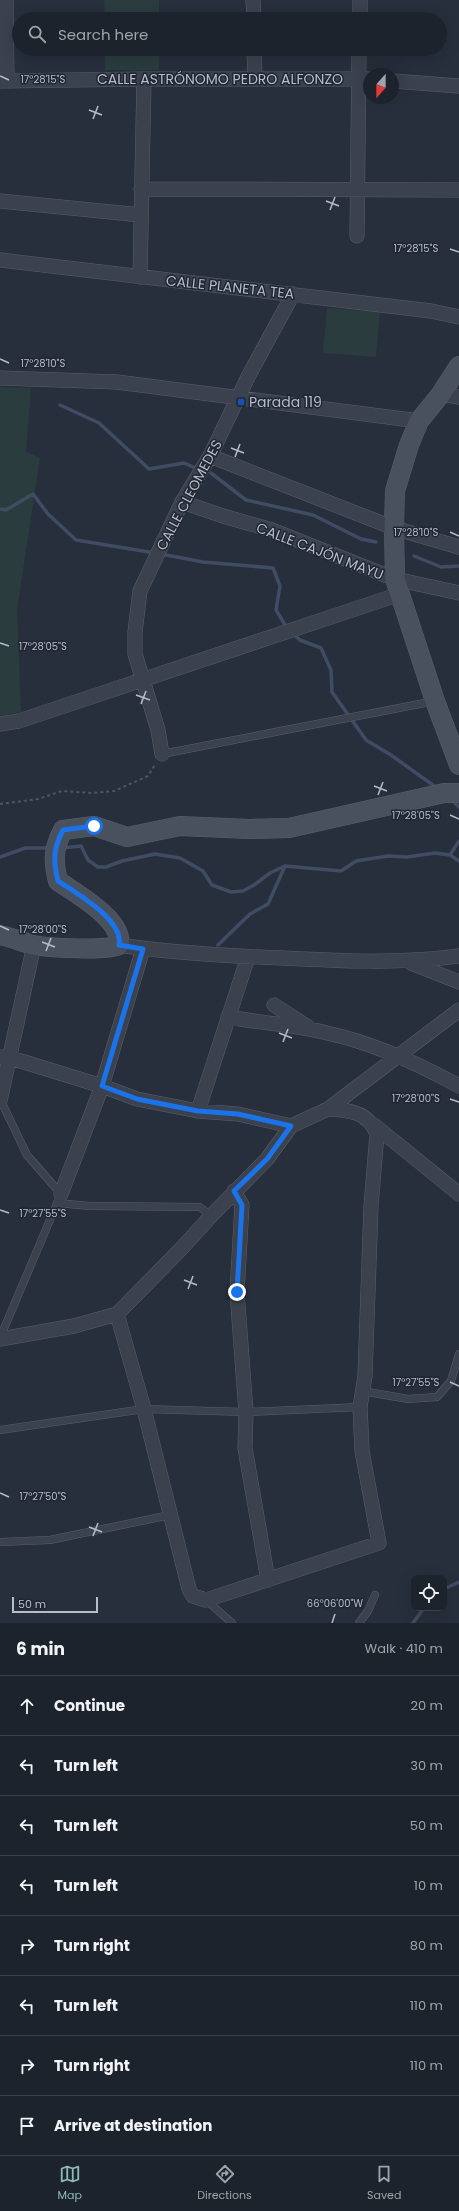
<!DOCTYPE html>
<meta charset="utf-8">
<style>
:root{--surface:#1d232d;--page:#2a2f39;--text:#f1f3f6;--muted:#a0a4aa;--line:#3b4049;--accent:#8bbbb9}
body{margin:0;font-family:Poppins,sans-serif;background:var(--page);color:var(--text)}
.controls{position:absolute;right:12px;bottom:12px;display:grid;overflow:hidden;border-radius:8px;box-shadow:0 4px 16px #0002}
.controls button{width:36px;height:36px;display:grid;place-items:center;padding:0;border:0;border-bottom:1px solid var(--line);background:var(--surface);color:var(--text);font:20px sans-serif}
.compass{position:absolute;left:363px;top:68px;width:36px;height:36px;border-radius:50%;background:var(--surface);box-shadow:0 4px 16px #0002;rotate:201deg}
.scale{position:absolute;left:12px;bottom:10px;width:86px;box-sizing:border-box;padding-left:4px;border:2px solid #b7bdc8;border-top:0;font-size:11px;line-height:14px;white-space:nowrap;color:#b7bdc8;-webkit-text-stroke:3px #202632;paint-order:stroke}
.stop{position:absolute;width:12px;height:12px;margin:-9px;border:3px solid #1a73e8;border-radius:50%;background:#fff}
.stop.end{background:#1a73e8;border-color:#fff;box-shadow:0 1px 4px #0008}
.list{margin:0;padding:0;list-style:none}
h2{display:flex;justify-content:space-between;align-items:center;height:52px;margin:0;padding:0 16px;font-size:17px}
h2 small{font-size:13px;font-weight:400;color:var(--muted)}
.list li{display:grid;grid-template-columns:26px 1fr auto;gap:12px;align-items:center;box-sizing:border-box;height:60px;padding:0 16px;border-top:1px solid var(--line)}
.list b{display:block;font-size:15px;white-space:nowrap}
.list em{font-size:13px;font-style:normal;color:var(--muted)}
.icon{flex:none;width:22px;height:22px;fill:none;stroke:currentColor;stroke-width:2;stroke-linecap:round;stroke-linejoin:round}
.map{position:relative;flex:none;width:459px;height:1623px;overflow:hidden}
.search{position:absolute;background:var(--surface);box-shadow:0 4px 16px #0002;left:12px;right:12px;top:12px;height:44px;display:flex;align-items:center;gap:10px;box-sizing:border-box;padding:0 14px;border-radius:22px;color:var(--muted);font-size:15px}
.sheet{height:532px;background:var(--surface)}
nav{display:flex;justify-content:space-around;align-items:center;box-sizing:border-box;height:56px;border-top:1px solid var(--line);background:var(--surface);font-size:11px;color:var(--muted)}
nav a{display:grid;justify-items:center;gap:2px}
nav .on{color:var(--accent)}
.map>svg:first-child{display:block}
</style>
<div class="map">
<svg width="459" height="1623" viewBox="0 0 459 1623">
<rect width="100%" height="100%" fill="#272f3c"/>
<path fill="#2a3c3e" d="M 104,0 L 159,0 L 159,19 L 105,19 Z
M 105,49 L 159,49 L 159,70 L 105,70 Z
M 327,308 L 380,312 L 376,357 L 323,353 Z
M 0,387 L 31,388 L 26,452 L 40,458 L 17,610 L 21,712 L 0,716 Z"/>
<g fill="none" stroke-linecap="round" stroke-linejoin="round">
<path stroke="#3f4c63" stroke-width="3.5" d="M 60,405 L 99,423 L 149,469 L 184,463 L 193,467
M 211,473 L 246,500 L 313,515 L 361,539 L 376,542
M 0,509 L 6,510 L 33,494 L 48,514 L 76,540 L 155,553
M 161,554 L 203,562 L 273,568 L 280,586 L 276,610 L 287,628
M 414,556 L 441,567 L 459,566
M 293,634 L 300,640 L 321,648 L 331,670 L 332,692 L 366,740 L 391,755 L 437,788
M 452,800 L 459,807
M 62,848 L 81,846 L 88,860 L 98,867 L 106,867 L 122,861 L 155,854 L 180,858 L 203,871 L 212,885 L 231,892 L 243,891 L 254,885 L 270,873 L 285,866 L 341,871 L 356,861 L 388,856 L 407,857 L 435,853 L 450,855 L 459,861
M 450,855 L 459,841
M 0,857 L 25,848 L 49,848
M 218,945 L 250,914 L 268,904 L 285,866
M 444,1589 L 459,1582
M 413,1623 L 424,1608"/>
<g stroke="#595f6b" stroke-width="8">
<path id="lane" d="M 162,754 L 435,701
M 57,1203 L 90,1206 L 200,1207 L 211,1216
M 0,1338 L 61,1194 L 27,1155 L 1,1101
M 362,1391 L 408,1399 L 437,1397 L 451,1381 L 459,1354
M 0,1430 L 144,1409 L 246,1412 L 360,1407
M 0,1542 L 50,1540 L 170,1515
M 206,1600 L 232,1623
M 359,1623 L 368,1611 L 375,1595"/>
</g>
<g stroke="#595f6b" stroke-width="15">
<path id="street" d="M 6,0 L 7,81
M 253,0 L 254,19
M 360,19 L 360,0
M 254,49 L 255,78
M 0,81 L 144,79 L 369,79
M 393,81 L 459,86
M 141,189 L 459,190
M 0,201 L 141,215
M 357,236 L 359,49
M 0,260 L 431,311 L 459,317
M 140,277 L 144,79
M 0,378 L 117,382 L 419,421
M 441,394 L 459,397
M 210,456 L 394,528 L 459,547
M 182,502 L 223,516 L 272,530 L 395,579 L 459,593
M 0,724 L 19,721 L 400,594
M 162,754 L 158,730 L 135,654 L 135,632 L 140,591 L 182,502 L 210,456 L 249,375 L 293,294
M 119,945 C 173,953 228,956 283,958 C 341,961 401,964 459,956
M 411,963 L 459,982
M 274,1005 L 308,1027
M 228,1017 C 261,1023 295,1025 327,1033 C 374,1043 417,1063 459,1086
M 0,1057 L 11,1058 L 102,1086 L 137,1099 L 198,1111 L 238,1114 L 291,1126 L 328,1109 L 459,1010
M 0,1101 L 34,945
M 198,1111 L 248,957
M 374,1125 L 459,1194
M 234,1191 L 242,1205 L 237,1292 L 246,1412 L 245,1448 L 268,1580
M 61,1194 L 102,1086 L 143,949
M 117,1314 L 144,1409 L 189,1589 L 193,1596 L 206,1600 L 379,1543 L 362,1451 L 360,1407 L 365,1376 L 371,1206 L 377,1134 C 368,1112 350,1110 328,1109
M 0,1339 L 74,1326 L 117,1314 L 181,1249 L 211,1216 L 267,1159 L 291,1126"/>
</g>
<g stroke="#595f6b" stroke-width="20">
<path id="secondary" d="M 459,366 L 441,394 L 419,421 L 409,445 L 395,491 L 394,528 L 395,579 L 435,701 L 459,765
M 0,935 C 11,937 22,942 33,945 C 48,948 107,951 119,945 C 124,920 75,893 58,881 C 53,861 53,849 63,830 L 94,826 L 127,837 L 180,826 L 249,829 L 289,828 L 444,793 L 459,793"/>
</g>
<path stroke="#49595c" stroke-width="2" stroke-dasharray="3 3" stroke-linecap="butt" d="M 0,804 L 38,799 L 62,791 L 92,793 L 114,791 L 148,776 L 156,763"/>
<use href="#lane" stroke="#3b414d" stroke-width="7"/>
<use href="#street" stroke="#3b414d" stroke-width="14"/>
<use href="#secondary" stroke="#49515f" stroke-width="19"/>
</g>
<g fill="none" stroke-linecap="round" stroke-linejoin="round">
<path stroke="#1a73e8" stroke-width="5" d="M 94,826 L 63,830 C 53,849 53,861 58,881 C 76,893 124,920 119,945 L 143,949 L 102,1086 L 137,1099 L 198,1111 L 238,1114 L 291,1126 L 267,1159 L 234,1191 L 242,1205 L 237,1292"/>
</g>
<path fill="none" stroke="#b7bdc8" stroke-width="1.5" d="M 0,76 L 9,80M 89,110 L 102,115M 93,119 L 98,106M 326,201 L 339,206M 330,210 L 335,197M 450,249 L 459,252M 0,359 L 9,363M 231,448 L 244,453M 235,457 L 240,444M 450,532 L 459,536M 0,643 L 9,646M 136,695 L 150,700M 141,704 L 146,691M 374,786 L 387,791M 378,795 L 383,782M 450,815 L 459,819M 0,926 L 9,930M 42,942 L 55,947M 46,951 L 51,938M 279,1033 L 292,1038M 283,1042 L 288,1029M 450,1099 L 459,1102M 0,1210 L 9,1213M 184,1280 L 197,1285M 188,1289 L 193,1276M 450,1382 L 459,1386M 0,1493 L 9,1497M 89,1527 L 102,1532M 93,1536 L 98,1523M 332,1623 L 335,1614"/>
<rect fill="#1a4fb4" stroke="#202632" stroke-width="1.5" x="237" y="398" width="8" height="8" rx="2"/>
<g text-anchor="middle" stroke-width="3" stroke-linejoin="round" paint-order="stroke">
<g font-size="14" fill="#b7bdc8" stroke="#202632">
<text x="220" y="84">CALLE ASTRÓNOMO PEDRO ALFONZO</text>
<text transform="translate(230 287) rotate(6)" y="5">CALLE PLANETA TEA</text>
<text transform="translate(189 495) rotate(-62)" y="5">CALLE CLEOMEDES</text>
<text transform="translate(320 551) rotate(21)" y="5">CALLE CAJÓN MAYU</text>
</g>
<g font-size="14" fill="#b7bdc8" stroke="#202632" text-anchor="start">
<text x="249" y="407">Parada 119</text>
</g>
</g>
<g font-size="10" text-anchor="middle" fill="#b7bdc8" stroke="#202632" stroke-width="3" stroke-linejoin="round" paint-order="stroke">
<text x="43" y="83">17°28'15"S</text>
<text x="416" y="252">17°28'15"S</text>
<text x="43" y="367">17°28'10"S</text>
<text x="416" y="536">17°28'10"S</text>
<text x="43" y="650">17°28'05"S</text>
<text x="416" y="819">17°28'05"S</text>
<text x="43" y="933">17°28'00"S</text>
<text x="416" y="1102">17°28'00"S</text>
<text x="43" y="1217">17°27'55"S</text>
<text x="416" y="1386">17°27'55"S</text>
<text x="43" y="1500">17°27'50"S</text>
<text x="335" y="1607">66°06'00"W</text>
</g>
</svg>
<div class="controls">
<button><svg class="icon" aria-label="locate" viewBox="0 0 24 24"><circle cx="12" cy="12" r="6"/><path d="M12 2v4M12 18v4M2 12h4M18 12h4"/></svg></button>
</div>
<svg class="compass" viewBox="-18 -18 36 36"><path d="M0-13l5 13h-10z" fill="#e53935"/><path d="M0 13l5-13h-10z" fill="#a0a4aa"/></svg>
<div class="scale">50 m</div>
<div class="stop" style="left:94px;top:826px"></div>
<div class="stop end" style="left:237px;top:1292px"></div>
<div class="search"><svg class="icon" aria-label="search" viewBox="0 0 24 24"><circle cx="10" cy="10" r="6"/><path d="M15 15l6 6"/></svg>Search here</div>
</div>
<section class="sheet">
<h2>6 min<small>Walk · 410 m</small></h2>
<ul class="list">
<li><svg class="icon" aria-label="ahead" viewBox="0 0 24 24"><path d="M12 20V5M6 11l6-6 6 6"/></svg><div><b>Continue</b></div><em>20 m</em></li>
<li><svg class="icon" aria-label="left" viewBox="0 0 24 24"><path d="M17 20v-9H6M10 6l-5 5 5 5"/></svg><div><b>Turn left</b></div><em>30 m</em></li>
<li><svg class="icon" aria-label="left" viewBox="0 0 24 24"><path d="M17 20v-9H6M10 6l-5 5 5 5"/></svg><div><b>Turn left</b></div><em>50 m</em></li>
<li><svg class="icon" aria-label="left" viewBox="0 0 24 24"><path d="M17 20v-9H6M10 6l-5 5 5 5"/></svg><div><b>Turn left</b></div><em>10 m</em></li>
<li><svg class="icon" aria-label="right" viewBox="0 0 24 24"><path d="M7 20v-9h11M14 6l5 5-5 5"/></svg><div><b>Turn right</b></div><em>80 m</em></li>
<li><svg class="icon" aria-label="left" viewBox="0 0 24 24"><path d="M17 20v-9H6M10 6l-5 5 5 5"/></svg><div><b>Turn left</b></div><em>110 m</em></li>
<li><svg class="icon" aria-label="right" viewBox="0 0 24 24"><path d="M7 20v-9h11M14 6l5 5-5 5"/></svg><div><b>Turn right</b></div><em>110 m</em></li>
<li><svg class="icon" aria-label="arrive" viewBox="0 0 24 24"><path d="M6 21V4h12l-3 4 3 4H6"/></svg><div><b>Arrive at destination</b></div></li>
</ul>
</section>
<nav>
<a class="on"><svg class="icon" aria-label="map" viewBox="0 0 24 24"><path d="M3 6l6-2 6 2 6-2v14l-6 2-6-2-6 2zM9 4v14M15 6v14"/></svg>Map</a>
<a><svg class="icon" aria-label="directions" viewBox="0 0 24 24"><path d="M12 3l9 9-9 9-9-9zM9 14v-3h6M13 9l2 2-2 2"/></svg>Directions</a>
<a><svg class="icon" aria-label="saved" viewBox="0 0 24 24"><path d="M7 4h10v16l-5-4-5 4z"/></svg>Saved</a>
</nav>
